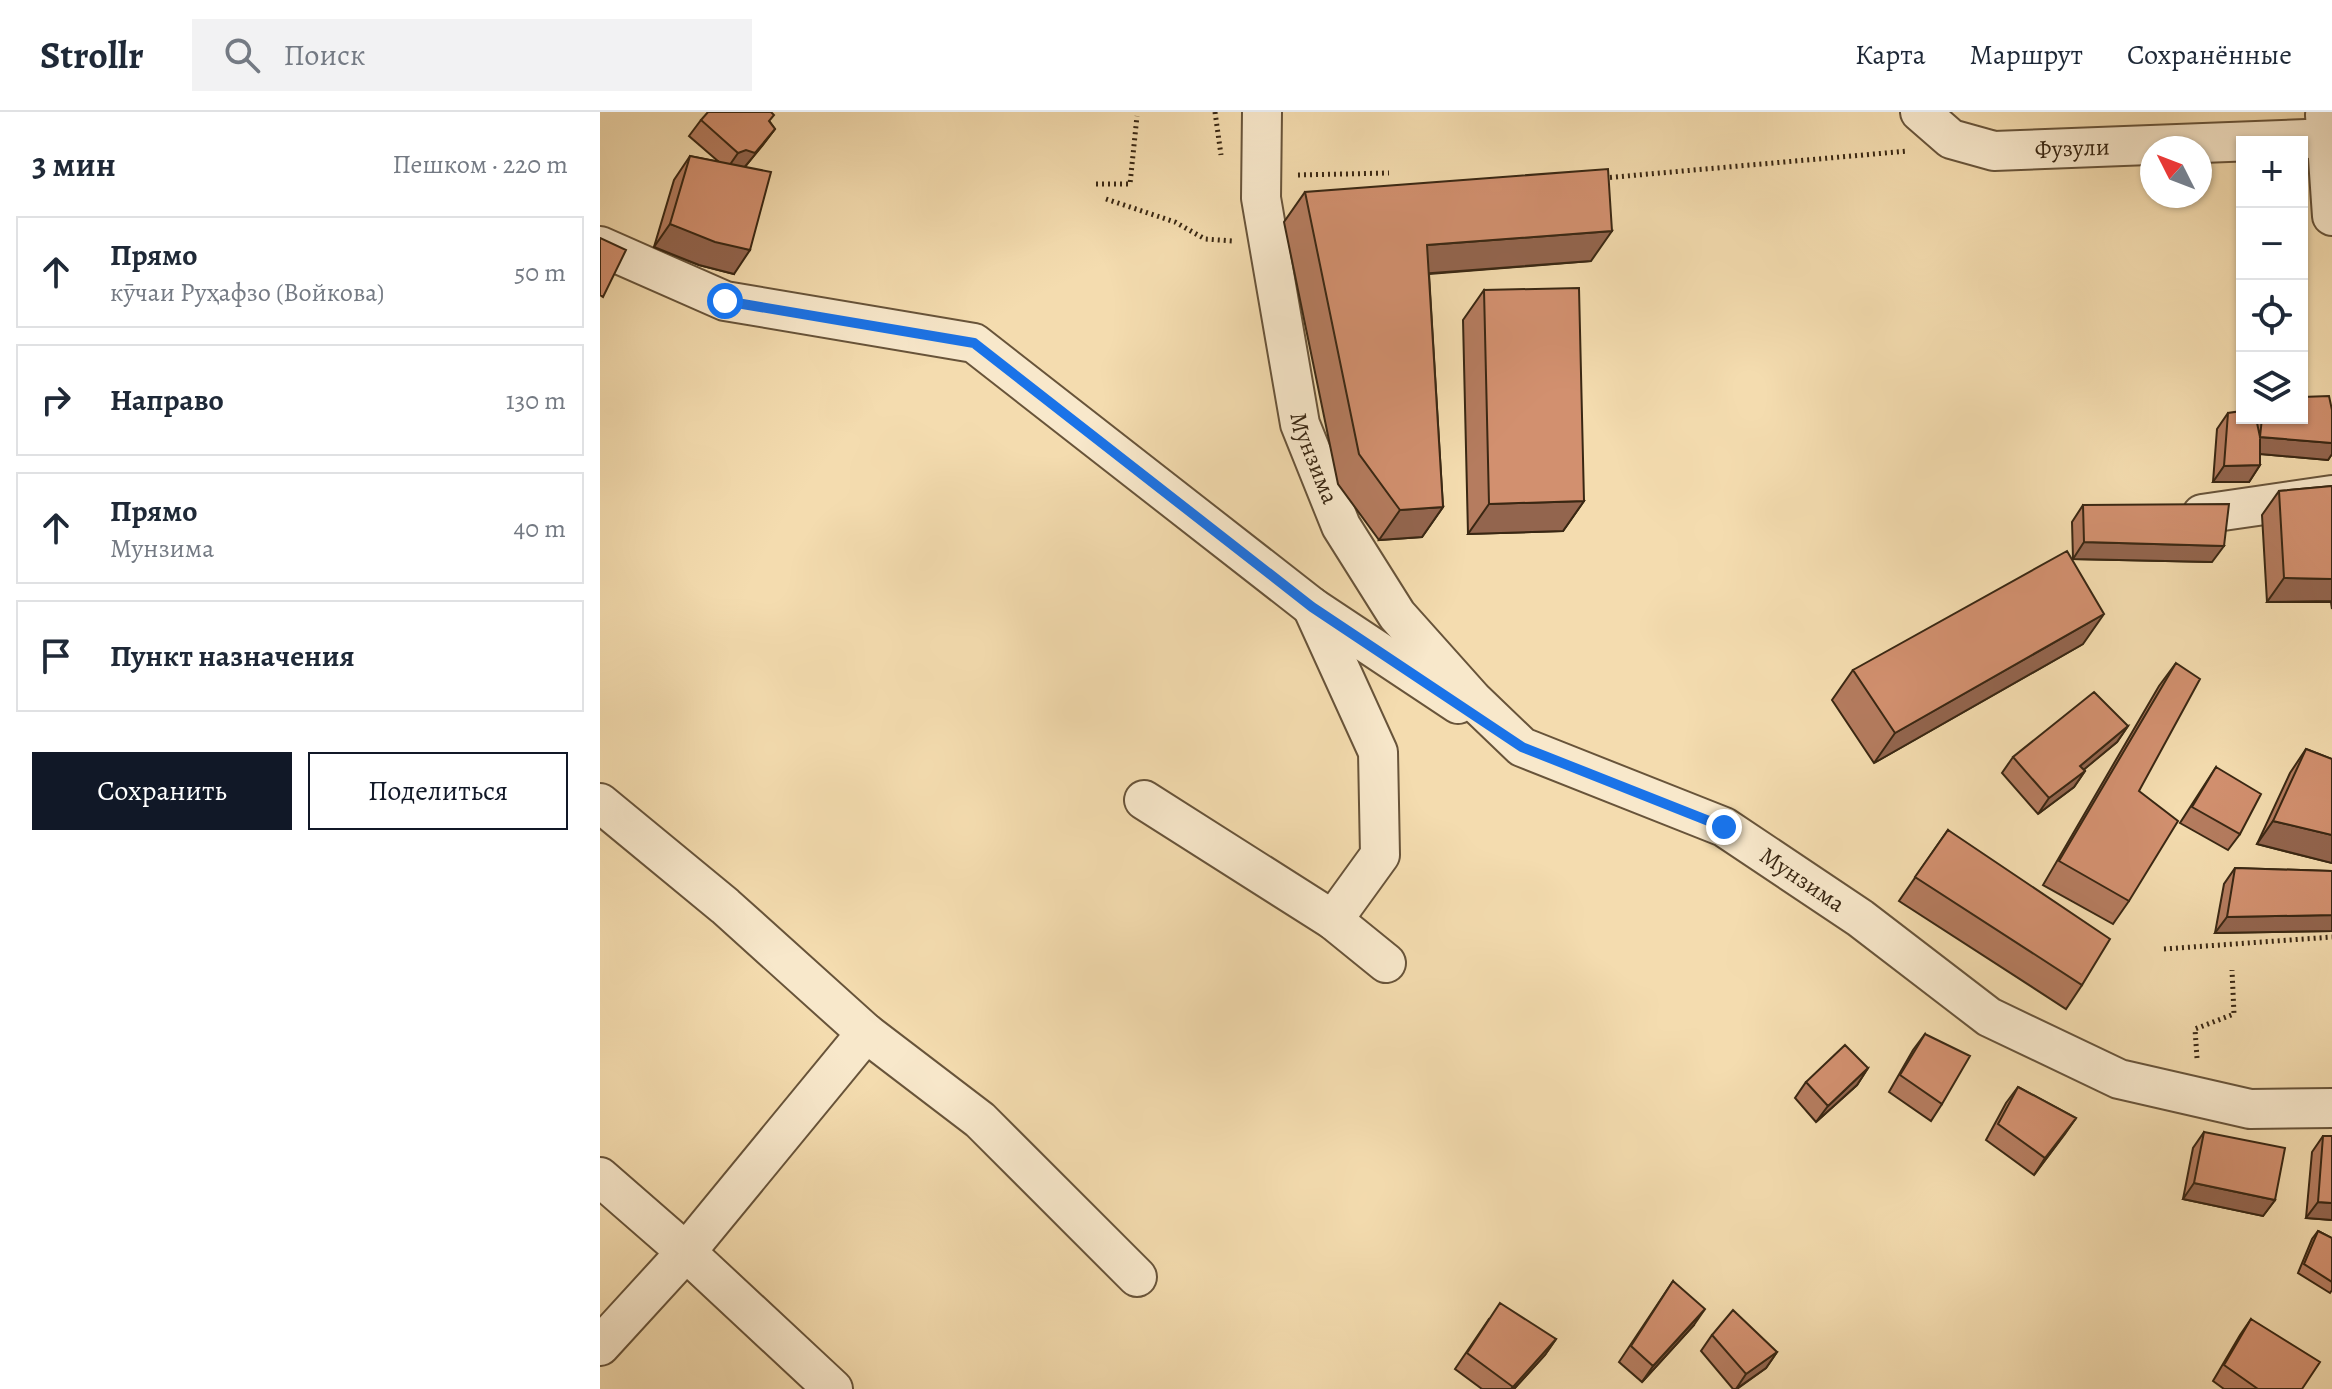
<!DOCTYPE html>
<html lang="ru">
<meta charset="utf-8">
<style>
:root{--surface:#fff;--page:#f2f2f3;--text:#1f2937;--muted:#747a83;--line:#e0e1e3;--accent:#111827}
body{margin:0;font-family:Alegreya,serif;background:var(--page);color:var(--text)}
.controls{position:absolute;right:24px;top:24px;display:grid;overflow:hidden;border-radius:0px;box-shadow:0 2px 6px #0004}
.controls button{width:72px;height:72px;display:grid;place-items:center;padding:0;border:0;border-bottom:2px solid var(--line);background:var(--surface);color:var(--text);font:40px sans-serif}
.compass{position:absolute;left:1540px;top:24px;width:72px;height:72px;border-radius:50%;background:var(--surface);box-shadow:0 2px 6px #0004;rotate:312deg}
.stop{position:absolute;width:24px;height:24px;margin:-18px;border:6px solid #1a73e8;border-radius:50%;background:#fff}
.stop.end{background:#1a73e8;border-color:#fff;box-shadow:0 2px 8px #0008}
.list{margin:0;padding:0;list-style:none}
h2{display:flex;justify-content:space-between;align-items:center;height:104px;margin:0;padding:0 32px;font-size:34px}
h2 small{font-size:26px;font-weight:400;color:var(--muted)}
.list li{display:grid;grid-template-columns:52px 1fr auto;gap:24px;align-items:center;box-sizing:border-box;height:112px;margin:0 16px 16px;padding:0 16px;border:2px solid var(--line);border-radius:0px}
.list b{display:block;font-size:30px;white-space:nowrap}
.list p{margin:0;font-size:26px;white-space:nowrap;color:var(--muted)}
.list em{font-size:26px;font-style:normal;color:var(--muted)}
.actions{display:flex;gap:16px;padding:24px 32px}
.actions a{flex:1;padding:18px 0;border:2px solid var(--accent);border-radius:0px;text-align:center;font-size:28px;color:var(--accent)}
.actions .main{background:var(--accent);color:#fff}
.icon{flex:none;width:44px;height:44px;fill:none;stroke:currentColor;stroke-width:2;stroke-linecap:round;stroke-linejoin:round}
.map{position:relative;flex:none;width:1732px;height:1277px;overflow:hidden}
header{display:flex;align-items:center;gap:48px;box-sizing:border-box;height:112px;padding:0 40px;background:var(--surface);border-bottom:2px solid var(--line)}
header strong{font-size:38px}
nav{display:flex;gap:44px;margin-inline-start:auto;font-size:28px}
.search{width:560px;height:72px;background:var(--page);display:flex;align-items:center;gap:20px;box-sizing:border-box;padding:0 28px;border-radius:0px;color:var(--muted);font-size:30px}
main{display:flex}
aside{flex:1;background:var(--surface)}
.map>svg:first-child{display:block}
</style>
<header>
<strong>Strollr</strong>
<div class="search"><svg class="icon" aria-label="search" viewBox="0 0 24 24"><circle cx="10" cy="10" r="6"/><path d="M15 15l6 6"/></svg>Поиск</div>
<nav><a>Карта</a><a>Маршрут</a><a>Сохранённые</a></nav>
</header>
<main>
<aside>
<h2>3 мин<small>Пешком · 220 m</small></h2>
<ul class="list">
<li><svg class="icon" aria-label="ahead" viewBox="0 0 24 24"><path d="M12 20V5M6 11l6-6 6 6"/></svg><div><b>Прямо</b><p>кӯчаи Руҳафзо (Войкова)</p></div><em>50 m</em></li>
<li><svg class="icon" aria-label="right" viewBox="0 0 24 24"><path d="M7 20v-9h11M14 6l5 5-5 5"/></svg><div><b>Направо</b></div><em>130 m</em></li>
<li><svg class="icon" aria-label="ahead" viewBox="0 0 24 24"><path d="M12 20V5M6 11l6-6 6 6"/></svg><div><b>Прямо</b><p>Мунзима</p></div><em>40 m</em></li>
<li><svg class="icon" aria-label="arrive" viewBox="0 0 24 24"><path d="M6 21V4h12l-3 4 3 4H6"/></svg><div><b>Пункт назначения</b></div></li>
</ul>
<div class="actions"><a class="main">Сохранить</a><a>Поделиться</a></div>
</aside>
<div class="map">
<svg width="1732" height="1277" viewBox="0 0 1732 1277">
<rect width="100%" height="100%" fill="#f4dcaf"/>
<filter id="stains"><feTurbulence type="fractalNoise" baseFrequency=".0025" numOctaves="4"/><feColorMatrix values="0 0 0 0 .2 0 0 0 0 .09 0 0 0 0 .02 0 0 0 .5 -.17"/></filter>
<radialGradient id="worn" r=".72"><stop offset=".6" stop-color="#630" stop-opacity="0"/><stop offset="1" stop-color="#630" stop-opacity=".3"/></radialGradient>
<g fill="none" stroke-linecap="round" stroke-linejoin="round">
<g stroke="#68543a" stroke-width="42">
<g id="minor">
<path id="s1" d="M 662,0 L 661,86 L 700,312 L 741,414 L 797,503 L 873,588 L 922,635 L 1124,715 L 1260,806 L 1389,905 L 1519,967 L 1650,997 L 1732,996"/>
<path id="s2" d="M 1320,0 L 1351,27 L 1394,39 L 1732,26"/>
<path d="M 1725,3 L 1732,104"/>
<path d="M 0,134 L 125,189 L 374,231 L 712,495 L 858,592"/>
<path d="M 1602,402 L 1732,383"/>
<path d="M 712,495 L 778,640 L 780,743 L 733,808"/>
<path d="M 544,688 L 733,808 L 786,851"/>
<path d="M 0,691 L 125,794 L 266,921 L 380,1008 L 537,1165"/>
<path d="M 0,1065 L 86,1140 L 233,1277"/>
<path d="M 0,1234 L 86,1140 L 266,921"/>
</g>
</g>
<path stroke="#392713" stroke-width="5" stroke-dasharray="2 4" stroke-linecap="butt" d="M 615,0 L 621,43
M 698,63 L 789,61
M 1004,66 L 1308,39
M 496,72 L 530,72 L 537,4
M 506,87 L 575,110 L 605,127 L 633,129
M 1564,837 L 1732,825
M 1597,946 L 1595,917 L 1634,902 L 1632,858"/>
<use href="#minor" stroke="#f8e8cb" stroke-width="38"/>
</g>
<path fill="#b57c5f" stroke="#392713" stroke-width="2" d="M 101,8 L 170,10 L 175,17 L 145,55 L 134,162 L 99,153 L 54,135 L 74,68 L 90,44 L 119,50 L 89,24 Z
M 705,80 L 991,149 L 829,162 L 843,395 L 822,425 L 779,428 L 738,372 L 684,110 Z
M 884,178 L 984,389 L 963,419 L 868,422 L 863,208 Z
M 1732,298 L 1732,342 L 1728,348 L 1660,342 L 1660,353 L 1649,370 L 1613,370 L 1617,317 L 1628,301 L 1642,306 L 1702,306 Z
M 1732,374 L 1732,497 L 1731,490 L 1667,490 L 1662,403 L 1679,379 Z
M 1483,393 L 1612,450 L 1473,447 L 1472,410 Z
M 1483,532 L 1274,651 L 1232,588 L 1253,558 Z
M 1576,551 L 1539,679 L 1529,789 L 1513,812 L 1443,773 L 1559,574 Z
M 1528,614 L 1517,630 L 1484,657 L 1485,659 L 1474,675 L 1438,702 L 1402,661 L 1413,645 Z
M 1706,637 L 1732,647 L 1732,751 L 1657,732 L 1690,661 Z
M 1616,655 L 1640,722 L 1628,738 L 1580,711 Z
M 1348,718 L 1482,873 L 1466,897 L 1299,789 Z
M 1635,756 L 1732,759 L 1732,819 L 1615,821 L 1624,772 Z
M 1325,922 L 1342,992 L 1331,1009 L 1289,980 L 1313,938 Z
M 1268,956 L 1257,973 L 1216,1010 L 1195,986 L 1206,970 Z
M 1418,975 L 1476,1006 L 1434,1063 L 1386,1028 L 1406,991 Z
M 1604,1020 L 1675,1088 L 1663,1104 L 1583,1087 L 1593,1036 Z
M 1723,1024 L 1732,1024 L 1732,1108 L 1706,1106 L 1712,1040 Z
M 1718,1119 L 1732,1126 L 1732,1178 L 1730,1181 L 1698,1161 L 1712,1127 Z
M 1073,1169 L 1094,1213 L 1042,1270 L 1019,1250 Z
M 889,1207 L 956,1227 L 945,1243 L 914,1277 L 882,1277 L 855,1257 Z
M 1651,1207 L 1702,1277 L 1624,1277 L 1613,1269 L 1640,1223 Z
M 1112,1223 L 1177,1240 L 1166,1256 L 1137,1277 L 1133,1277 L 1101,1239 Z"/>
<path fill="#93654e" stroke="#392713" stroke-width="2" d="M 175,17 L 163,33 L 143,57 L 127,57 L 138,41 Z
M 70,112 L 150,138 L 134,162 L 99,153 L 54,135 Z
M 1012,119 L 991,149 L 806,163 L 827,133 Z
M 1660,325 L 1732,331 L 1732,342 L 1728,348 L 1649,341 Z
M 1660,353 L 1649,370 L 1613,370 L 1624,354 Z
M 984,389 L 963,419 L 868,422 L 889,392 Z
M 843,395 L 822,425 L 779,428 L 800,398 Z
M 1484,430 L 1624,434 L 1612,450 L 1473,447 Z
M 1684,466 L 1732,467 L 1732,489 L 1667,490 Z
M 1504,502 L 1483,532 L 1274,651 L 1295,621 Z
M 1528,614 L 1517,630 L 1469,670 L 1480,654 Z
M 1485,659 L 1474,675 L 1438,702 L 1449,686 Z
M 1673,709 L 1732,723 L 1732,751 L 1657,732 Z
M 1732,803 L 1732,819 L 1615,821 L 1627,805 Z
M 1268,956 L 1257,973 L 1216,1010 L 1228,994 Z
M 1476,1006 L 1465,1022 L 1434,1063 L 1445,1046 Z
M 1594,1071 L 1675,1088 L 1663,1104 L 1583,1087 Z
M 1718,1090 L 1732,1091 L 1732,1108 L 1706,1106 Z
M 1105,1197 L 1094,1213 L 1042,1270 L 1053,1254 Z
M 956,1227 L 945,1243 L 914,1277 L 911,1277 Z
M 1177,1240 L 1166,1256 L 1136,1277 L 1146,1262 Z"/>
<path fill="#d2906f" stroke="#392713" stroke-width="2" d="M 108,0 L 171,0 L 174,3 L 169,9 L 175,17 L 155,41 L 146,38 L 138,41 L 101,8 Z
M 90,44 L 171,60 L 150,138 L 115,130 L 70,112 Z
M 1008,57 L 1012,119 L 827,133 L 843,395 L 800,398 L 759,342 L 705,80 Z
M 0,126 L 26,138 L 3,185 L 0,183 Z
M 979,176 L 984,389 L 889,392 L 884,178 Z
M 1729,284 L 1732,298 L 1732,331 L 1660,325 L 1662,306 L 1702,306 L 1702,285 Z
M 1642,299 L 1642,306 L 1656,306 L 1660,325 L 1660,353 L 1624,354 L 1628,301 Z
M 1732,374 L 1732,467 L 1684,466 L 1679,379 Z
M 1629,392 L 1624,434 L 1484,430 L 1483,393 Z
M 1467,439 L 1504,502 L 1295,621 L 1253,558 Z
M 1576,551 L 1600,567 L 1539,679 L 1578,709 L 1529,789 L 1459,749 Z
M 1494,580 L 1528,614 L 1480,654 L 1485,659 L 1449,686 L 1413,645 Z
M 1706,637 L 1732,647 L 1732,723 L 1673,709 Z
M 1616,655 L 1661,682 L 1640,722 L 1592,695 Z
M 1348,718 L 1510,827 L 1482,873 L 1315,765 Z
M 1635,756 L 1732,759 L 1732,803 L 1627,805 Z
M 1325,922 L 1370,944 L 1342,992 L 1300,963 Z
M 1245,933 L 1268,956 L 1228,994 L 1206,970 Z
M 1418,975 L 1476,1006 L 1445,1046 L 1398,1012 Z
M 1604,1020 L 1685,1036 L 1675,1088 L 1594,1071 Z
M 1723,1024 L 1732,1024 L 1732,1091 L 1718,1090 Z
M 1718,1119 L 1732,1126 L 1732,1170 L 1704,1152 Z
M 1073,1169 L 1105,1197 L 1053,1254 L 1031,1234 Z
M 900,1191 L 956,1227 L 913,1275 L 867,1241 Z
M 1133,1198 L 1177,1240 L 1146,1262 L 1112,1223 Z
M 1651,1207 L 1720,1250 L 1702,1277 L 1658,1277 L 1624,1253 Z"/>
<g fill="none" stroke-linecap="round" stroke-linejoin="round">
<path stroke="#1a73e8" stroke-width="10" d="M 125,189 L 374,231 L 712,495 L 922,635 L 1124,715"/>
</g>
<g text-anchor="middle" stroke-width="6" stroke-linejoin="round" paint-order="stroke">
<g font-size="24" fill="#392713" stroke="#f8e8cb">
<text dy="8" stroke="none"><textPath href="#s2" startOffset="164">Фузули</textPath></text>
<text dy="8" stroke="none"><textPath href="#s1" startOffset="352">Мунзима</textPath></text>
<text dy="8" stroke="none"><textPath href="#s1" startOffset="1024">Мунзима</textPath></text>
</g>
</g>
<rect width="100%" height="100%" filter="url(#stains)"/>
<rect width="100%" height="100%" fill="url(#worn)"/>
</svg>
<div class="controls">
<button>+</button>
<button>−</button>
<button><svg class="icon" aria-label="locate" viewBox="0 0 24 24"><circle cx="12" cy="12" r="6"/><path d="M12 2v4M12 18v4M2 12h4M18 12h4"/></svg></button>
<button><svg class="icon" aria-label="layers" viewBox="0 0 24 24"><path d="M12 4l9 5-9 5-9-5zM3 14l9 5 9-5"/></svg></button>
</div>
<svg class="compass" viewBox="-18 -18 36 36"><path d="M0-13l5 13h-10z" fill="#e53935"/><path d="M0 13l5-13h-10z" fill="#747a83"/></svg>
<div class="stop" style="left:125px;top:189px"></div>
<div class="stop end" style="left:1124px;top:715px"></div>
</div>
</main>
